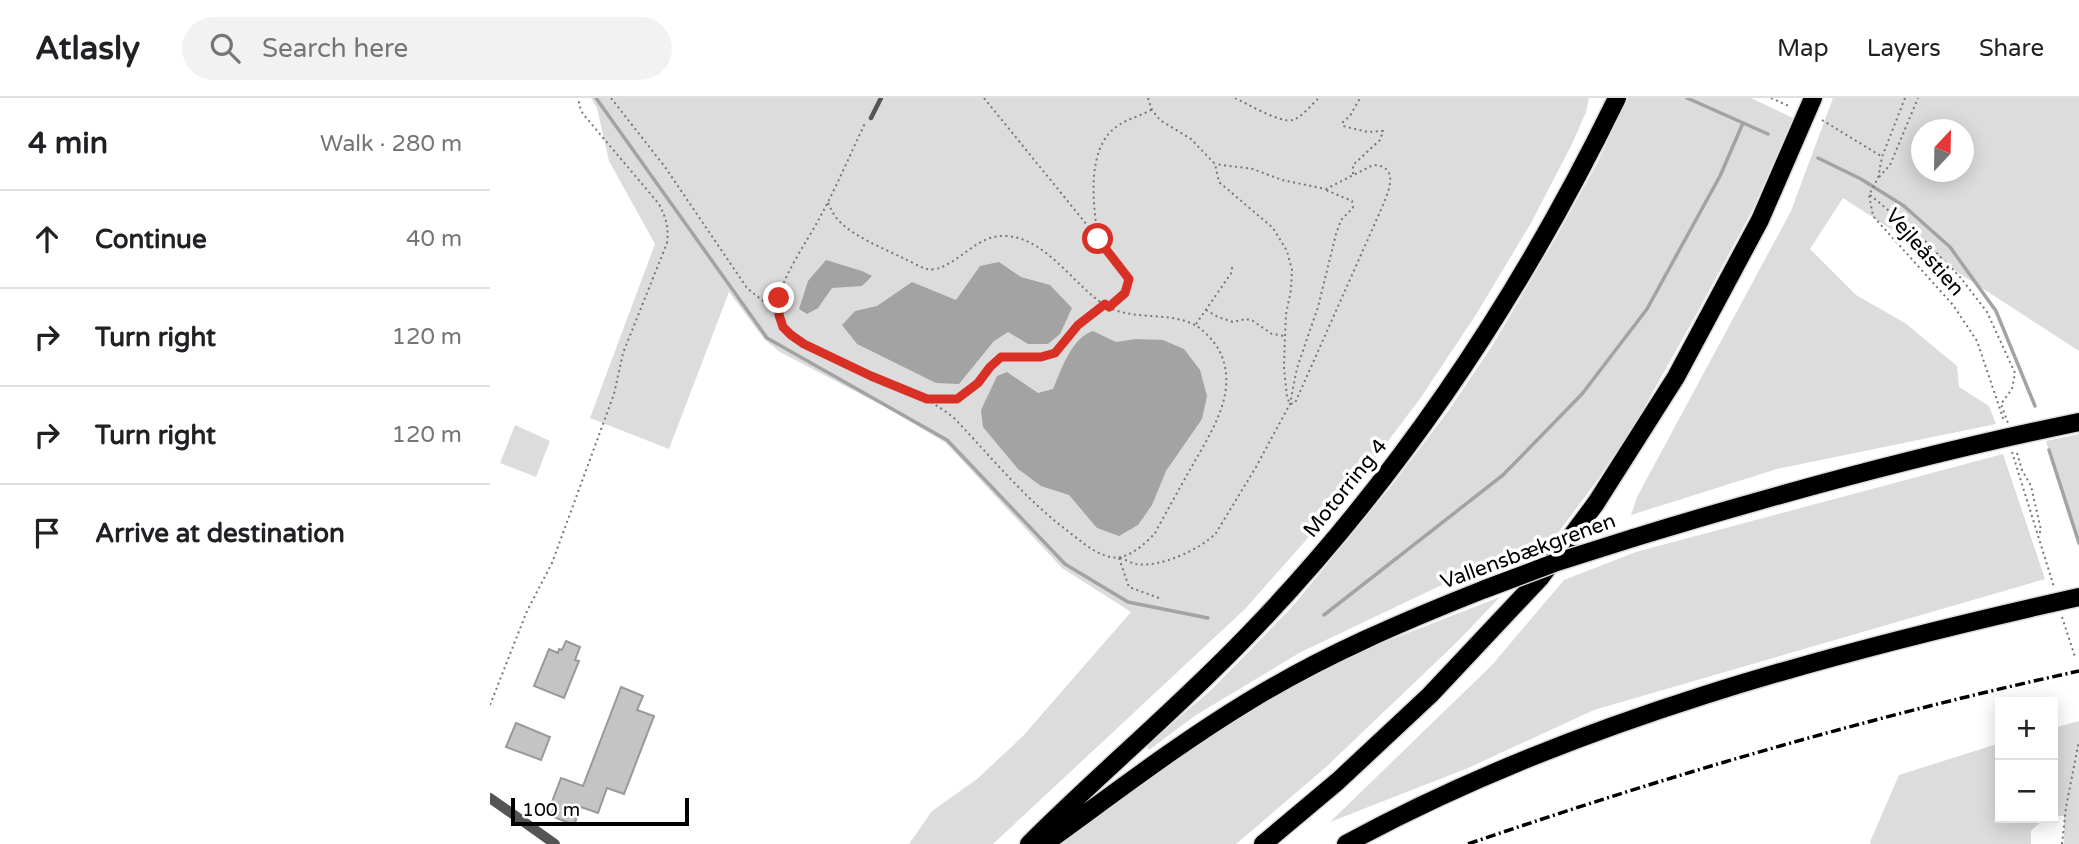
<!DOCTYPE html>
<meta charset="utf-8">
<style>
:root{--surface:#fff;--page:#f2f2f2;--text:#202124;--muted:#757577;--line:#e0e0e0}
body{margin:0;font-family:"Varela Round",sans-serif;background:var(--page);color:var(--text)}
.controls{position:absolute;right:21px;bottom:21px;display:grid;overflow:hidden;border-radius:0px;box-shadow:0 4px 18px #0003}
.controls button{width:63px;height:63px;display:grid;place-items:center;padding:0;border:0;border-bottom:2px solid var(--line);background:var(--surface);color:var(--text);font:35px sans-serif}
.compass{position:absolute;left:1421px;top:21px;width:63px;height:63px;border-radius:50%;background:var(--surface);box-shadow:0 4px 18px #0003;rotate:22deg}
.scale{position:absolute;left:21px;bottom:18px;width:178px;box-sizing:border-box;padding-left:7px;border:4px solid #000;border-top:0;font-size:19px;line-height:24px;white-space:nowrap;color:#000;-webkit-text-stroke:5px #fff;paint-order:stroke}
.stop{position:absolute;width:21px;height:21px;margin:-16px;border:5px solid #d93025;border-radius:50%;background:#fff}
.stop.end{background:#d93025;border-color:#fff;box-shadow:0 2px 7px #0008}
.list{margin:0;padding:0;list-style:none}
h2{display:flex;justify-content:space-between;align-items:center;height:91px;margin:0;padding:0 28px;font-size:30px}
h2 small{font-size:23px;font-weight:400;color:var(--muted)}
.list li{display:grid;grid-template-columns:46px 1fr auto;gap:21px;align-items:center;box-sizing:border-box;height:98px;padding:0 28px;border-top:2px solid var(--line)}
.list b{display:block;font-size:26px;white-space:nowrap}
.list em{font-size:23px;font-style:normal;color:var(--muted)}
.icon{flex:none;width:38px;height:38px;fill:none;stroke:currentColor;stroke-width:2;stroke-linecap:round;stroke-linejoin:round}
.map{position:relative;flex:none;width:1589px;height:746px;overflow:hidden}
header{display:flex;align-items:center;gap:42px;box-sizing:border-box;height:98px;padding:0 35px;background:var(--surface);border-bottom:2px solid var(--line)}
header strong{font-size:33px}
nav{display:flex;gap:38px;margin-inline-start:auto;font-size:24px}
.search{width:490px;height:63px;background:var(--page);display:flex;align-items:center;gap:18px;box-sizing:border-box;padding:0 24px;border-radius:38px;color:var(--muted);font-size:26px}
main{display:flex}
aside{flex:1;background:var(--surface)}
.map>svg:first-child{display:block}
</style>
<header>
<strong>Atlasly</strong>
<div class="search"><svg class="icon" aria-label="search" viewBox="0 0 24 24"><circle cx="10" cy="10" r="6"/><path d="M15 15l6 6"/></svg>Search here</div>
<nav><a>Map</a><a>Layers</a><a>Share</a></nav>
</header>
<main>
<aside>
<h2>4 min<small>Walk · 280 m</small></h2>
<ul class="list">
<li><svg class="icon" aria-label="ahead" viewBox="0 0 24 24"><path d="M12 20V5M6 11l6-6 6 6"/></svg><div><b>Continue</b></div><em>40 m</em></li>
<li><svg class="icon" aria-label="right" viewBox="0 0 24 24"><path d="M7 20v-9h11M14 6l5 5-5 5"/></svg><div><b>Turn right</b></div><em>120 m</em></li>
<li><svg class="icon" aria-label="right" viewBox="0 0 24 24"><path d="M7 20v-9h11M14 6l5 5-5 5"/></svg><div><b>Turn right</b></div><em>120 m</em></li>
<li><svg class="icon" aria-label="arrive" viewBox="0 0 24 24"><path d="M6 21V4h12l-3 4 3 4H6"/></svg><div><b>Arrive at destination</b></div></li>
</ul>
</aside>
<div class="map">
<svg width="1589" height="746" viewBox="0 0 1589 746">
<rect width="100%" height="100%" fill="#fff"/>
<path fill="#dcdcdc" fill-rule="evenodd" d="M 101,0 L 1099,0 L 1096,14 L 1082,46 L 1041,125 L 987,215 L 929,302 L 865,387 L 755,511 L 503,746 L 419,746 L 442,713 L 487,681 L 533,638 L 641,514 L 572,470 L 456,345 L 397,310 L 290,254 L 275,242 L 239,194 L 179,351 L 100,320 L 165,146 L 119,63 L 107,10 Z
M 1138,0 L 1261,0 L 1303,20 L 1262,113 L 1206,217 L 1146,324 L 1108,381 L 1059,447 L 956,485 L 811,554 L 706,617 L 659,652 L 656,648 L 722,591 L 802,509 L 899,391 L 959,312 L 1002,248 L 1064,143 L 1106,67 Z
M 1343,0 L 1589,0 L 1589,253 L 1353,100 L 1320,151 L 1366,197 L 1415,225 L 1467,268 L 1469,289 L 1499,308 L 1506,326 L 1287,371 L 1141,417 L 1147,399 L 1301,113 ZM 1432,32 L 1474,32 L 1474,74 L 1432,74 Z
M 25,327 L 60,343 L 46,379 L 10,365 Z
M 1589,336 L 1589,450 L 1556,343 Z
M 1513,356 L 1555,481 L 1104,612 L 978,670 L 840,724 L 1002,567 L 1074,482 L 1146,454 Z
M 1010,499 L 967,544 L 836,669 L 746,746 L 572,746 L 647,683 L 838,566 Z
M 1589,623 L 1589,746 L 1574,746 L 1574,718 L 1563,718 L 1563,630 Z
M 1510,645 L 1510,720 L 1555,720 L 1541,733 L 1541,746 L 1381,746 L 1380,744 L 1409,677 Z"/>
<path fill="#a3a3a3" d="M 336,162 L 372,173 L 382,178 L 372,188 L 342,190 L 328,210 L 317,216 L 309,211 L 318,183 Z
M 509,164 L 531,179 L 560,187 L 582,210 L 570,236 L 558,246 L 538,246 L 518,234 L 504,243 L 469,286 L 446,285 L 367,246 L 352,227 L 365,213 L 387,208 L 422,184 L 466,202 L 490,168 Z
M 603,233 L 626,244 L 646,241 L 673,242 L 694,251 L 710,272 L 717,298 L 712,321 L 676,373 L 662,407 L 648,427 L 629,438 L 607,430 L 579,397 L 551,388 L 528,371 L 493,329 L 491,312 L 507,278 L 517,274 L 548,295 L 563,291 C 572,271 581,240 603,233 Z"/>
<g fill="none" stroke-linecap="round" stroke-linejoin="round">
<path stroke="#a3a3a3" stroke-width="3.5" d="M 106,0 L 277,240 L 457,342 L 575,466 L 638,504 L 718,520
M 1197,0 L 1278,36
M 1328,60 L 1371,81 L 1414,108 L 1460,149 L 1506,213 L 1545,308
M 1559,352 L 1589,445
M 834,517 L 1013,377 L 1092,296 L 1157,211 L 1230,78 L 1253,25"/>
</g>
<path fill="#c4c4c4" stroke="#999" stroke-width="2" d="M 76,543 L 90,549 L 85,562 L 89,563 L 74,600 L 44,588 L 59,551 L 68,555 L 69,551 L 72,552 Z
M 131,589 L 153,598 L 147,612 L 164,618 L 134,696 L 117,690 L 108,715 L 91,709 L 84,727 L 61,718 L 65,705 L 62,704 L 71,680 L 93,688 Z
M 26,625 L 60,639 L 51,662 L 16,649 Z"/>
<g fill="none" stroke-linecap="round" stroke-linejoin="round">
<g stroke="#dbdbdb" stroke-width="21">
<path id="highway" d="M 1143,440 C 1290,395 1438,355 1589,324
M 539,746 C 610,675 687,611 757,538 C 910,380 1031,197 1127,0
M 554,746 C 622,697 688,646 759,603 C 834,557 914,523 995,491
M 773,746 L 848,683 L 940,597 L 1050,480 L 1106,405 L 1186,279 L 1270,122 L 1323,0
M 856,746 C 1079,624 1342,554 1589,499"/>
</g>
<path stroke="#777" stroke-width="2" stroke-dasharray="2 3.5" stroke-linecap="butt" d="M 121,0 L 175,69 L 257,190 L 273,203 L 286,207
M 494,0 L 636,175 L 639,181 L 635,195 L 619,209
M 658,0 L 662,12 L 670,22 L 701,41 L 725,66 L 729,84 L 783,130 L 797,153 L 802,172 L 801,192 L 796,216 L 795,238 L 794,270 L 797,299 L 800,306 L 805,305 L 890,114 C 896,99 913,68 883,67 L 836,91 L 792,82 L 763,71 L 725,66
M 745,0 C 758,6 789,25 803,22 C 812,19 822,6 829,0
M 1281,0 L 1301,9
M 1415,0 L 1392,59 L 1388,80 L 1379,97 L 1383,118 L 1463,207 L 1487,243 L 1514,323
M 1332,22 L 1391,58
M 863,76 L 863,67 L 890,42 L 893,33 L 878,34 L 853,28 L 853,24 L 860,18 L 870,0
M 1389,79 L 1400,67 L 1428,0
M 1380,97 L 1434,142 L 1470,179 L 1497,214 L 1525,275 L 1522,291 L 1511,306 L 1518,325
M 338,105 C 341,111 344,118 349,123 C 366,140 391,149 413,160 C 420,163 429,169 437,171 C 441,172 448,171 452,169 C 475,159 490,136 517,138 C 559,141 587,193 620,210 C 646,222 677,214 703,226 C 713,231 723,242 729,252 C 750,293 721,334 701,370 C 689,391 677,413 665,435 C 655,446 637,463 620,459 C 604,455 592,444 579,434 C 536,402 502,360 465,321 C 436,296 400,287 366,271 C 346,261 304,247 293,228 C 289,221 287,210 288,202 C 294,176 316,145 329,121 C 346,90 360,57 375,25
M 608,139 C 603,107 596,51 626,29 C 637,21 650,18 661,12
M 716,212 L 728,219 L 743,224 L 756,221 L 763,223 L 782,236 L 795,238
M 706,226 L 742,174 L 742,168
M 440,301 C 448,301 456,302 464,301 C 481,299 498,271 511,259 L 551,259 L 565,255 L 588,227 L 614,207
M 1522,354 L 1564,489
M 1527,355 L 1532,372 L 1541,388 L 1551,432 L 1549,436
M 629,460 L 639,489 L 669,500
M 630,460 C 635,461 641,465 646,466 C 669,470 710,452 726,435 L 766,369 L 800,306 L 807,270 L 828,209 L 846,136 L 851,122 L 863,110 L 862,103 L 836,92
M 1572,519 L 1585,559
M 0,607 L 37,513 L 62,465 L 124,296 L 133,255 L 177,145 C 179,129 176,120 169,106 L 93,16 L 89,7 L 89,0
M 1572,746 L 1576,709 L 1589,643"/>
<path stroke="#555" stroke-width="4.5" d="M 381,20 L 391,0"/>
<path stroke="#555" stroke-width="10" d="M 0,700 L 65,746"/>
<use href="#highway" stroke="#000" stroke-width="18"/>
<path stroke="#000" stroke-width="3.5" stroke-dasharray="10 3.5 2 3.5" stroke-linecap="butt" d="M 978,746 C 1179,677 1382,618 1589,573"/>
<g stroke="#dbdbdb" stroke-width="21" stroke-linecap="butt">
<path id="highway-bridge" d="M 995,491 L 1064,465 L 1143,440"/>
</g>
<use href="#highway-bridge" stroke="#000" stroke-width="18"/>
</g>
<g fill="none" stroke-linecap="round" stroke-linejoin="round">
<path stroke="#d93025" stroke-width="9" d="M 289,200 L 289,217 L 293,229 L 301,237 L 314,246 L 381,278 L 437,301 L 467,301 L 488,285 L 500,269 L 511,259 L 551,259 L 565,255 L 588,227 L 615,206 L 619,209 L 635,195 L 639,181 L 608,141"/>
</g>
<g text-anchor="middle" stroke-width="7" stroke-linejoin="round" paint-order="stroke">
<g font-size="21" fill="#000" stroke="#fff">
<text transform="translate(1435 154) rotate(49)" y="7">Vejleåstien</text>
<text transform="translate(855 390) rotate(-51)" y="7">Motorring 4</text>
<text transform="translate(1038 453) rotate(-20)" y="7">Vallensbækgrenen</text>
</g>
</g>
</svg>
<div class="controls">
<button>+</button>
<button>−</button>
</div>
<svg class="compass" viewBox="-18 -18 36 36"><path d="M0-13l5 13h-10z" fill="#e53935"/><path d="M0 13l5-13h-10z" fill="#757577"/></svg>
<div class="scale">100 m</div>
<div class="stop" style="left:608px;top:141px"></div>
<div class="stop end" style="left:289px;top:200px"></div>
</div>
</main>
